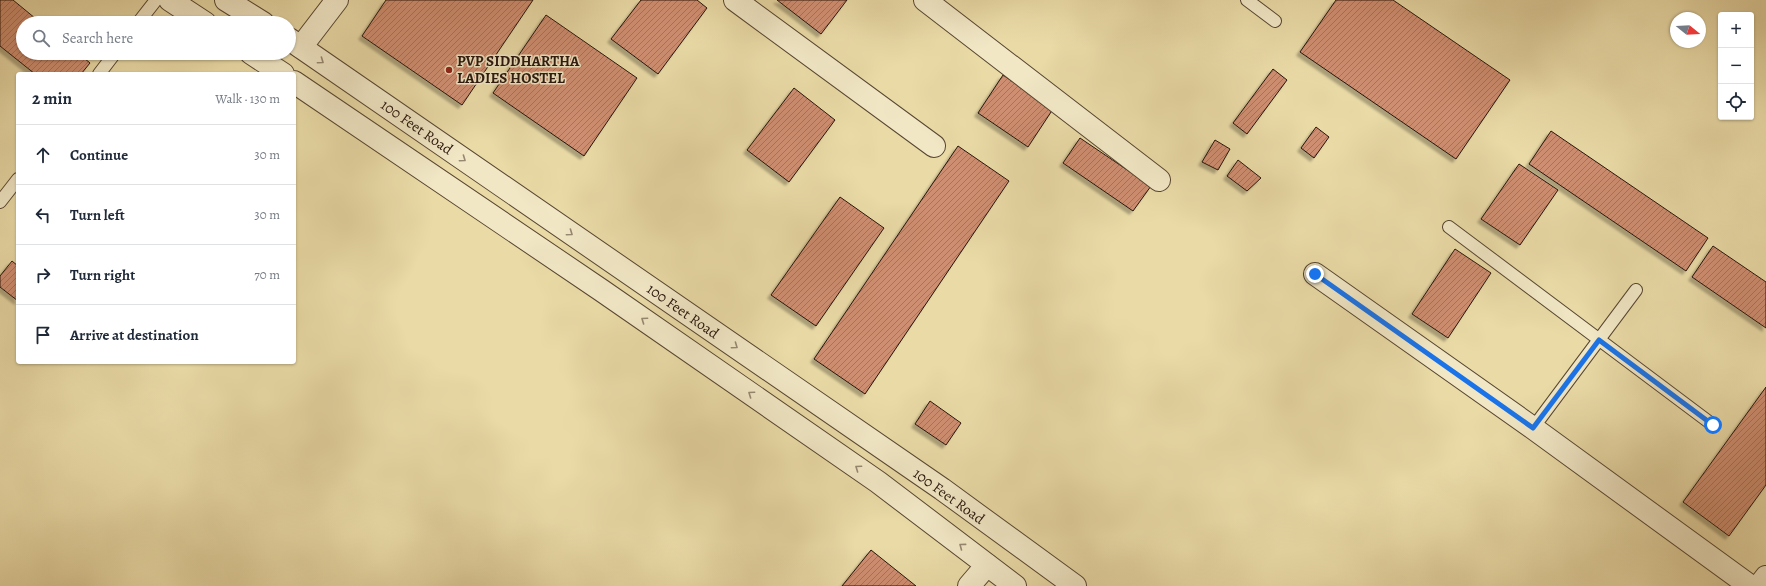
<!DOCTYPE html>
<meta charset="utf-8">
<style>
:root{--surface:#fff;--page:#f6f6f7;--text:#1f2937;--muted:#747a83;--line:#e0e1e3}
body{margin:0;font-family:Alegreya,serif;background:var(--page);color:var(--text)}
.controls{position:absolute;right:12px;top:12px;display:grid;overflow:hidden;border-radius:4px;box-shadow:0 1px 3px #0004}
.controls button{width:36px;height:36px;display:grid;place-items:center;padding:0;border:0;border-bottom:1px solid var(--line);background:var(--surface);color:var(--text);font:20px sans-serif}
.compass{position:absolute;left:1670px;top:12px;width:36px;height:36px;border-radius:50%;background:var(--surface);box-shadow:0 1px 3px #0004;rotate:108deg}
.stop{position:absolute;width:12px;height:12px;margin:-9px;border:3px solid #1a73e8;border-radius:50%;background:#fff}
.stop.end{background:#1a73e8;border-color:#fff;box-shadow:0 1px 4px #0008}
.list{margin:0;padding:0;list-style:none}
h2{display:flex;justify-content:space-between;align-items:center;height:52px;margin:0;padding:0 16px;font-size:17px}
h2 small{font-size:13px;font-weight:400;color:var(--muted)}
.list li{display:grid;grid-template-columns:26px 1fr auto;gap:12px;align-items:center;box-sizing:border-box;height:60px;padding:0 16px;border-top:1px solid var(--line)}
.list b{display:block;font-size:15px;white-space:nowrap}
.list em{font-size:13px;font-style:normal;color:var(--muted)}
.icon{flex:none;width:22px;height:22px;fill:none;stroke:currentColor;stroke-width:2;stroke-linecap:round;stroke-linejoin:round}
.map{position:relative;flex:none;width:1766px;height:586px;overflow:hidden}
.search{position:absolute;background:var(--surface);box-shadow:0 1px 3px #0004;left:16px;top:16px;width:280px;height:44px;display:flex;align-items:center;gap:10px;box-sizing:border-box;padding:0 14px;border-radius:22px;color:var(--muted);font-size:15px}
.panel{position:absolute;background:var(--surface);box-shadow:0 1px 3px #0004;left:16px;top:72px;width:280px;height:292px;border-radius:4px}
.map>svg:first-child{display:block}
</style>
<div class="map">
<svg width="1766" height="586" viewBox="0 0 1766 586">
<defs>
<pattern id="building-hatch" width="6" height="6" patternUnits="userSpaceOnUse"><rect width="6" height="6" fill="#ce8e71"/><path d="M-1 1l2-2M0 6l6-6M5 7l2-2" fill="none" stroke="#a7735b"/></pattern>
<filter id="shadow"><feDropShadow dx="-3.5" dy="3.5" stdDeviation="1" flood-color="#0004"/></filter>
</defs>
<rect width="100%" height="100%" fill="#e9daa6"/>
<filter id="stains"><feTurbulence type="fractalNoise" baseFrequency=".005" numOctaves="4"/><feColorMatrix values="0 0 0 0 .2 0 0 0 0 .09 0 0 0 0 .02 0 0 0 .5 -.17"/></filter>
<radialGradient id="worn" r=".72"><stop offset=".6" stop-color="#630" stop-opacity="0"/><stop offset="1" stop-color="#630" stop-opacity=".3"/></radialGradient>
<path fill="url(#building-hatch)" stroke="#28150c" filter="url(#shadow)" d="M 0,0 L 13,0 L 41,23 L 23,23 L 23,53 L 78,53 L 90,63 L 81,74 L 35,74 L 0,46 Z
M 386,0 L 533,0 L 462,105 L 362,36 Z
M 641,0 L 697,0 L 707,8 L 658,74 L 611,39 Z
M 777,0 L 847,0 L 821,34 Z
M 1336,0 L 1393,0 L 1510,80 L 1456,159 L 1300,52 Z
M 546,15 L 637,78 L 584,156 L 493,93 Z
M 1273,69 L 1287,80 L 1247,134 L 1233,123 Z
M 1003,75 L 1053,109 L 1028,147 L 978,113 Z
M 794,88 L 835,120 L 789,182 L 747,150 Z
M 1316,127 L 1329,137 L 1314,158 L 1301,148 Z
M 1551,131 L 1708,238 L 1686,271 L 1529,164 Z
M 1080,138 L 1151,186 L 1133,211 L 1063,163 Z
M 1215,140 L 1230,149 L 1218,170 L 1202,162 Z
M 958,146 L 1009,181 L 865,394 L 814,359 Z
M 1238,160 L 1261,178 L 1247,191 L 1227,176 Z
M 1519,164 L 1558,190 L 1520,245 L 1481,219 Z
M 840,197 L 884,228 L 816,326 L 771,295 Z
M 1713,246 L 1766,282 L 1766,328 L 1692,277 Z
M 1455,249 L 1491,273 L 1448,338 L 1412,314 Z
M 12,261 L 18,266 L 18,301 L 0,287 L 0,276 Z
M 1766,387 L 1766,485 L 1729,536 L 1683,502 Z
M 930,401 L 961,423 L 946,445 L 915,424 Z
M 871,550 L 916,586 L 842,586 Z"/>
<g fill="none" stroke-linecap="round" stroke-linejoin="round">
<g stroke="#584632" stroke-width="14">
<path id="service" d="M 1247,0 L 1275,21
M 138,23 L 156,0
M 99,74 L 115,53
M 0,202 L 18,179
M 1449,227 L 1713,425
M 1533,428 L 1636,290"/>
</g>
<g stroke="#584632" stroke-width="24">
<path id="minor" d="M 735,0 L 934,146
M 925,0 L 1159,180
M 301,47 L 337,0
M 1315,274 L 1533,428 L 1750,586
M 969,586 L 987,565"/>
</g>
<g stroke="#584632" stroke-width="24">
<path id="tertiary" d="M 170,0 L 205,23
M 226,0 L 263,23
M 289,39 L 942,489 L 1075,586
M 251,53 L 283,74
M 294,82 L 601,290 L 878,482 L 1015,586
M 1759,586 L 1766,577"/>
</g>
<use href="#service" stroke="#f1e7c5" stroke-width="12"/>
<use href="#minor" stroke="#f1e7c5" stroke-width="22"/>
<use href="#tertiary" stroke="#f1e7c5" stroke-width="22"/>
</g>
<defs><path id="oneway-chevron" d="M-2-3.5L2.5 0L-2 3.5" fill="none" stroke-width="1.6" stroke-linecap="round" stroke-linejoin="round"/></defs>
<g stroke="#978872">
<use href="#oneway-chevron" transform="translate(321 61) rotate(35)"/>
<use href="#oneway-chevron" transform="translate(463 159) rotate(35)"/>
<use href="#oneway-chevron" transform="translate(570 233) rotate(35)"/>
<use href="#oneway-chevron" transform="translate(644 320) rotate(-145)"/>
<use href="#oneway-chevron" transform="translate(735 346) rotate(35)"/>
<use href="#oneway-chevron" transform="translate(751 394) rotate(-145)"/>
<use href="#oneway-chevron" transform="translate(858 468) rotate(-145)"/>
<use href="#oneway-chevron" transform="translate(962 546) rotate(-143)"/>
</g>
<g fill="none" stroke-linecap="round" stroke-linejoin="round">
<path stroke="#1a73e8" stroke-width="5" d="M 1315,274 L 1533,428 L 1599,340 L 1713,425"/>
</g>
<circle fill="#8f2418" stroke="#f1e7c5" stroke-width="1.5" cx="449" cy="70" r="4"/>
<g text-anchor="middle" stroke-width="3" stroke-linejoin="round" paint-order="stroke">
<g font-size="15" font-weight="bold" fill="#28150c" stroke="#f1e7c5" text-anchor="start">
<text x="457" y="66">PVP SIDDHARTHA<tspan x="457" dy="17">LADIES HOSTEL</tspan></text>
</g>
<g font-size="15" fill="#28150c" stroke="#f1e7c5">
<text transform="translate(417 127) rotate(35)" y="5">100 Feet Road</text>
<text transform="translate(683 311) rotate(35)" y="5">100 Feet Road</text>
<text transform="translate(949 496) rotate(36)" y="5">100 Feet Road</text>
</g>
</g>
<rect width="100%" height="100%" filter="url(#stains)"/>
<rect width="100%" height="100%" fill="url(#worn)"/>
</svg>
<div class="controls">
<button>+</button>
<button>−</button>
<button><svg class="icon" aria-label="locate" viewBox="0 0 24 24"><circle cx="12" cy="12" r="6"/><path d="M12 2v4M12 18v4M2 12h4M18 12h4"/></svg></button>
</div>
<svg class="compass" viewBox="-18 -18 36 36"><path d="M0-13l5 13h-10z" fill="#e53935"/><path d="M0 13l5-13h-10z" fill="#747a83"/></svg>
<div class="stop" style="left:1713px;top:425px"></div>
<div class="stop end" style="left:1315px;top:274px"></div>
<div class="search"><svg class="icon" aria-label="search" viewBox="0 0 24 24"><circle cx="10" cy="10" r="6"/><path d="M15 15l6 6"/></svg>Search here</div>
<section class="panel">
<h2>2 min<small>Walk · 130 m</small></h2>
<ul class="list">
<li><svg class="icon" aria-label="ahead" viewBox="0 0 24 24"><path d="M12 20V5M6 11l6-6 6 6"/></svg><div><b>Continue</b></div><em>30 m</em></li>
<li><svg class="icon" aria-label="left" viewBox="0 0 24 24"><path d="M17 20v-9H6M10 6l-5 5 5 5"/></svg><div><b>Turn left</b></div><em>30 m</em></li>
<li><svg class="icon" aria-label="right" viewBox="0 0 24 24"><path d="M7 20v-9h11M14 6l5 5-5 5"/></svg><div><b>Turn right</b></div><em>70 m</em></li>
<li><svg class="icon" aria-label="arrive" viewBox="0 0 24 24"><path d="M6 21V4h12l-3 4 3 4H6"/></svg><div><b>Arrive at destination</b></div></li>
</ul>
</section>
</div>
